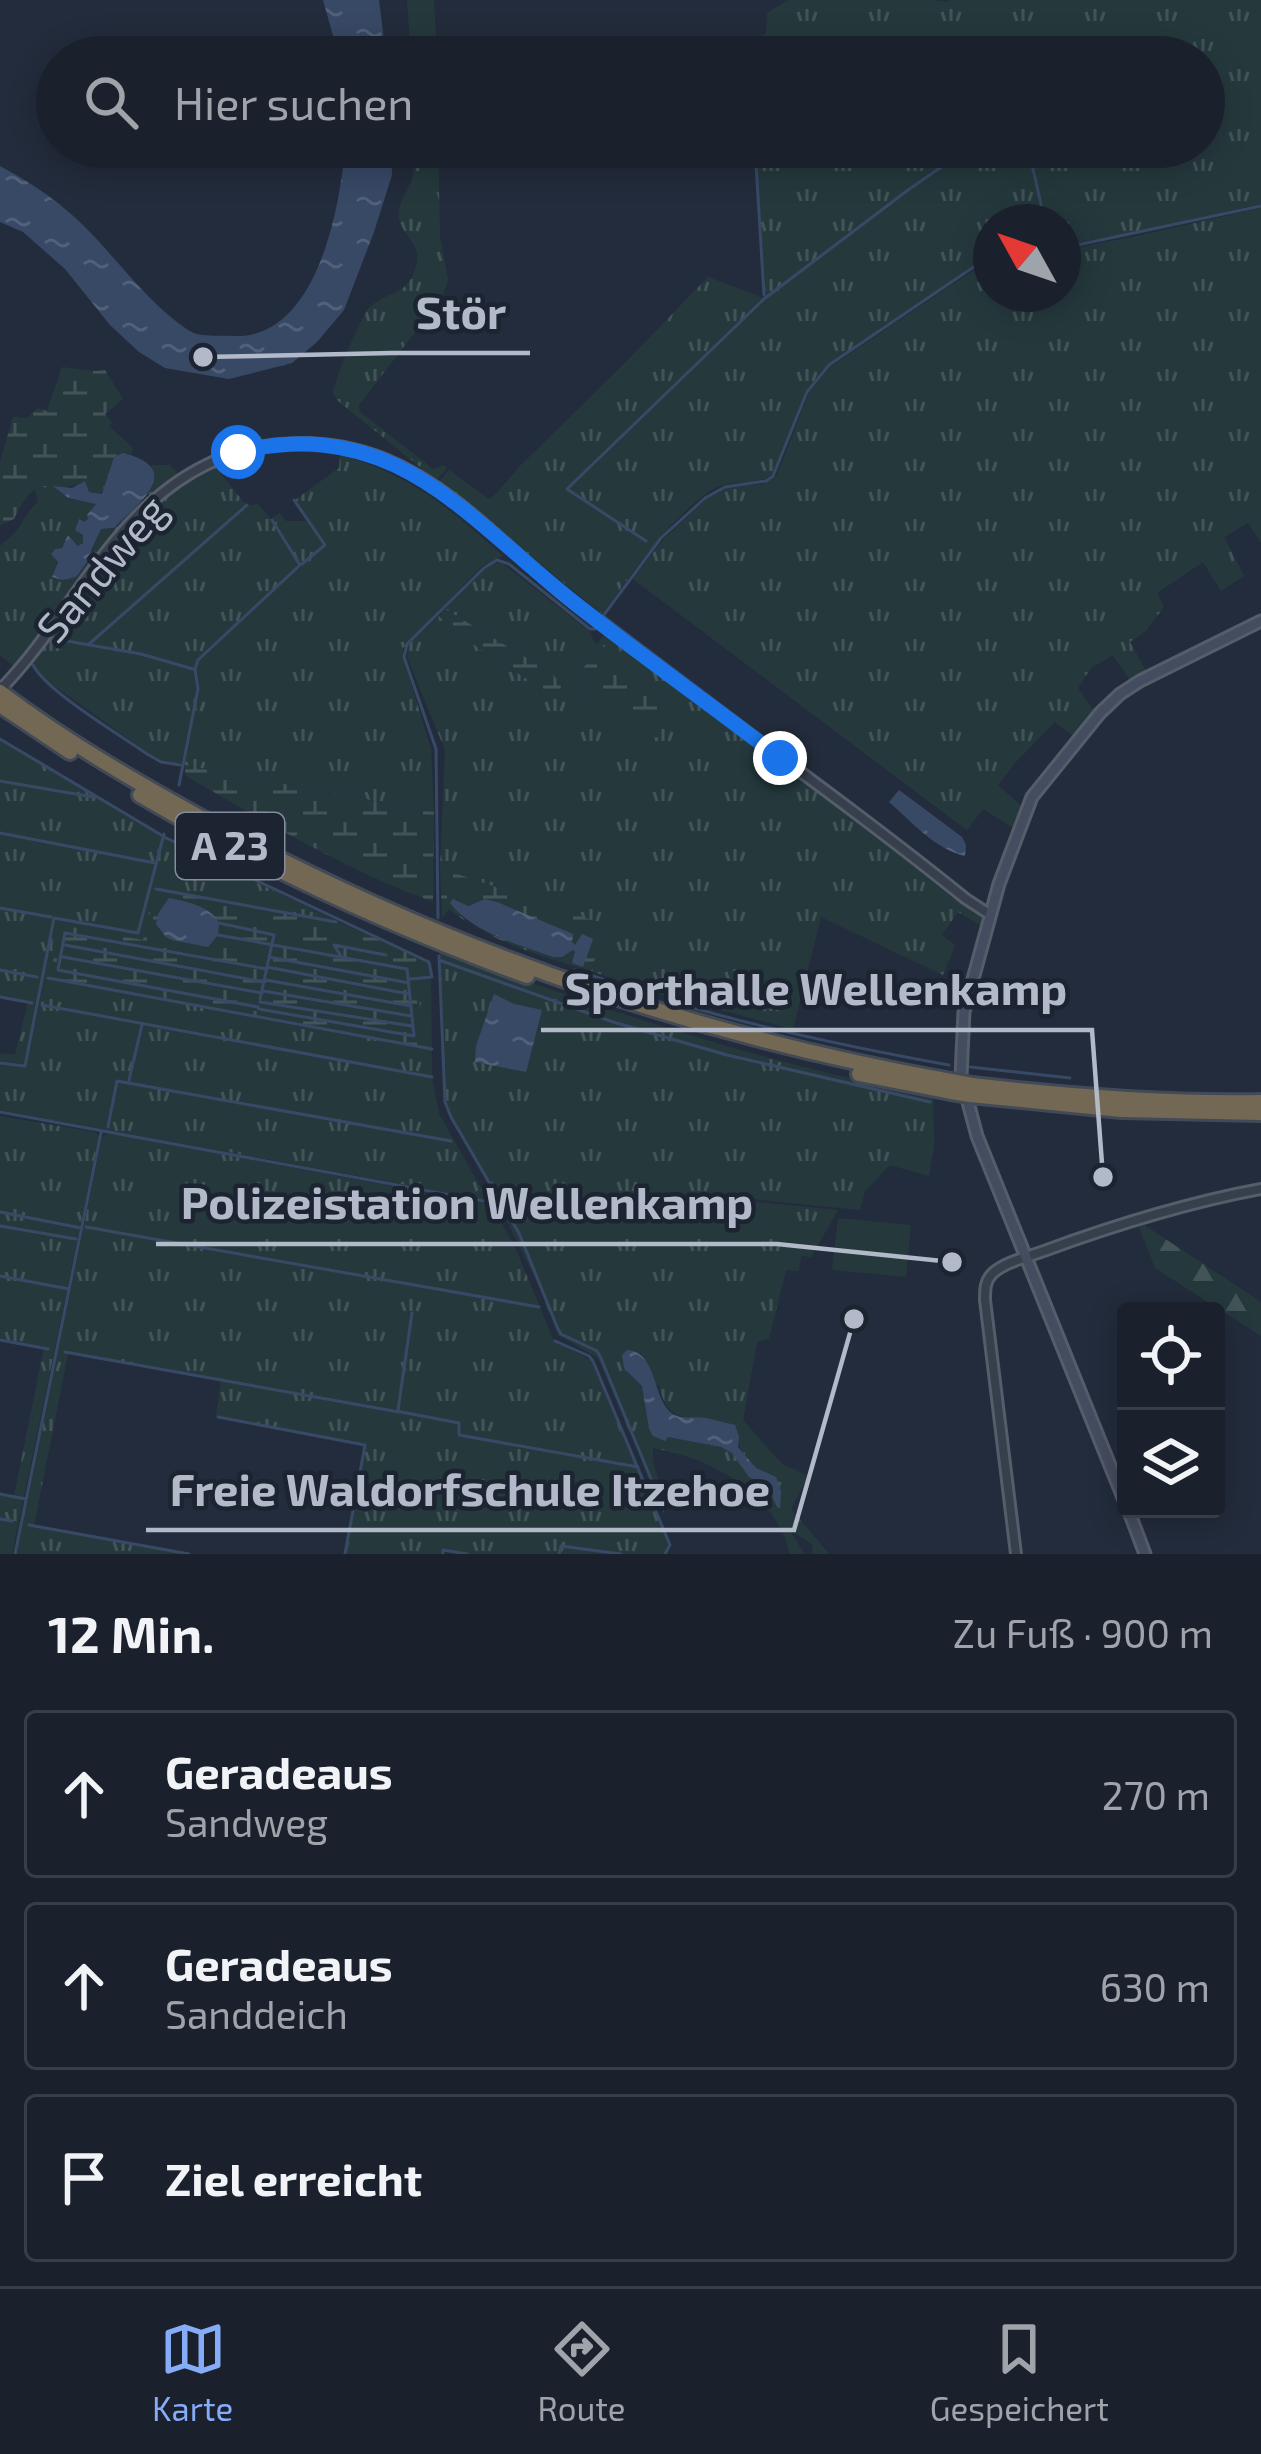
<!DOCTYPE html>
<html lang="de">
<meta charset="utf-8">
<style>
:root{--surface:#1a212d;--page:#232935;--text:#f1f3f6;--muted:#9fa3aa;--line:#383e49;--accent:#86acf8}
body{margin:0;font-family:"Exo 2",sans-serif;background:var(--page);color:var(--text)}
.controls{position:absolute;right:36px;bottom:36px;display:grid;overflow:hidden;border-radius:12px;box-shadow:0 6px 30px #0003}
.controls button{width:108px;height:108px;display:grid;place-items:center;padding:0;border:0;border-bottom:3px solid var(--line);background:var(--surface);color:var(--text);font:60px sans-serif}
.compass{position:absolute;left:973px;top:204px;width:108px;height:108px;border-radius:50%;background:var(--surface);box-shadow:0 6px 30px #0003;rotate:310deg}
.stop{position:absolute;width:36px;height:36px;margin:-27px;border:9px solid #1a73e8;border-radius:50%;background:#fff}
.stop.end{background:#1a73e8;border-color:#fff;box-shadow:0 3px 12px #0008}
.list{margin:0;padding:0;list-style:none}
h2{display:flex;justify-content:space-between;align-items:center;height:156px;margin:0;padding:0 48px;font-size:51px}
h2 small{font-size:39px;font-weight:400;color:var(--muted)}
.list li{display:grid;grid-template-columns:78px 1fr auto;gap:36px;align-items:center;box-sizing:border-box;height:168px;margin:0 24px 24px;padding:0 24px;border:3px solid var(--line);border-radius:12px}
.list b{display:block;font-size:45px;white-space:nowrap}
.list p{margin:0;font-size:39px;white-space:nowrap;color:var(--muted)}
.list em{font-size:39px;font-style:normal;color:var(--muted)}
.icon{flex:none;width:66px;height:66px;fill:none;stroke:currentColor;stroke-width:2;stroke-linecap:round;stroke-linejoin:round}
.map{position:relative;flex:none;width:1261px;height:1554px;overflow:hidden}
.search{position:absolute;background:var(--surface);box-shadow:0 6px 30px #0003;left:36px;right:36px;top:36px;height:132px;display:flex;align-items:center;gap:30px;box-sizing:border-box;padding:0 42px;border-radius:66px;color:var(--muted);font-size:45px}
.sheet{height:732px;background:var(--surface)}
nav{display:flex;justify-content:space-around;align-items:center;box-sizing:border-box;height:168px;border-top:3px solid var(--line);background:var(--surface);font-size:33px;color:var(--muted)}
nav a{display:grid;justify-items:center;gap:6px}
nav .on{color:var(--accent)}
.map>svg:first-child{display:block}
</style>
<div class="map">
<svg width="1261" height="1554" viewBox="0 0 1261 1554">
<defs>
<pattern id="grass-tufts" width="24" height="20" patternUnits="userSpaceOnUse" patternTransform="scale(3)"><rect width="24" height="20" fill="#25393d"/><path d="M3 7l-1-3M5 7V3M7 7l1-3M15 17l-1-3M17 17v-4M19 17l1-3" fill="none" stroke="#425458"/></pattern>
<pattern id="forest-firs" width="22" height="20" patternUnits="userSpaceOnUse" patternTransform="scale(3)"><rect width="22" height="20" fill="#25393d"/><path d="M5 1l3.5 6h-7zM16 11l3.5 6h-7z" fill="#425458"/></pattern>
<pattern id="wetland-marsh" width="20" height="14" patternUnits="userSpaceOnUse" patternTransform="scale(3)"><rect width="20" height="14" fill="#25393d"/><path d="M1 5h8M5 5V1M11 12h8M15 12V8" fill="none" stroke="#425458"/></pattern>
<pattern id="water-ripples" width="26" height="14" patternUnits="userSpaceOnUse" patternTransform="scale(3)"><rect width="26" height="14" fill="#384966"/><path d="M2 4q2-2 4 0t4 0M15 11q2-2 4 0t4 0" fill="none" stroke="#52617a"/></pattern>
</defs>
<rect width="100%" height="100%" fill="#232c3c"/>
<path fill="url(#grass-tufts)" fill-rule="evenodd" d="M 407,0 L 434,0 L 437,57 L 411,57 Z
M 789,0 L 930,0 L 948,2 L 948,0 L 1261,0 L 1261,204 L 1132,233 L 1063,245 L 1063,222 L 991,222 L 991,259 L 973,266 L 824,368 L 806,392 L 774,473 C 755,488 730,477 710,491 C 668,520 632,573 602,614 L 439,482 L 449,470 L 489,499 L 493,497 L 521,465 L 624,364 L 708,277 L 766,299 L 756,147 L 1204,147 L 1204,57 L 755,57 L 757,37 L 766,34 L 767,13 Z
M 409,147 L 438,147 L 440,236 L 448,280 L 442,297 L 359,405 L 359,411 L 433,469 L 444,465 L 447,468 L 436,480 L 338,401 L 333,393 C 335,379 361,315 371,306 C 390,290 410,296 417,262 C 421,240 395,232 399,210 C 401,198 411,187 413,175 C 415,166 411,156 409,147 Z
M 1261,208 L 1261,543 L 1248,523 L 1224,537 L 1244,576 L 1221,591 L 1203,562 L 1157,593 L 1164,607 L 1146,631 L 1130,642 L 1146,671 L 1129,679 L 1113,655 L 1091,668 L 1078,688 L 1094,711 L 1073,736 L 1055,722 L 1015,763 L 998,785 L 1021,806 L 1013,828 L 983,809 L 967,830 L 633,579 L 663,540 L 706,499 L 726,488 L 764,484 L 777,475 L 809,393 L 830,367 L 980,266 L 991,264 L 991,294 L 1063,294 L 1063,250 L 1133,237 Z
M 340,455 C 411,475 449,508 503,556 L 482,566 L 403,648 L 403,657 L 431,749 L 434,812 L 184,765 L 198,688 L 181,764 L 161,762 L 39,675 L 33,662 L 49,639 L 62,640 L 51,637 L 72,604 L 81,609 L 97,588 L 103,592 L 125,565 L 109,553 C 128,540 141,520 158,505 C 175,489 196,479 216,468 L 247,506 L 258,504 L 271,519 L 280,513 L 286,521 L 308,521 L 295,500 L 339,468 Z
M 151,465 L 170,465 L 177,472 L 176,478 L 123,524 L 16,668 L 0,655 L 0,545 C 24,530 20,518 38,502 L 35,489 L 53,486 L 68,499 L 96,504 L 87,515 L 89,518 L 84,522 L 78,520 L 75,529 L 83,535 L 83,543 L 79,546 L 68,535 L 61,548 L 55,549 L 51,553 L 57,561 L 52,577 L 62,580 L 76,577 L 93,555 L 92,552 L 101,529 L 114,529 C 133,510 162,493 151,465 Z
M 496,563 L 503,564 L 589,631 L 596,645 L 589,654 L 591,657 L 574,683 L 656,737 L 678,702 L 599,641 L 607,631 L 951,890 L 982,918 L 980,925 L 958,912 L 942,935 L 955,945 L 943,975 L 821,917 L 793,1029 L 648,991 L 591,971 L 605,925 L 440,868 L 445,750 L 407,657 L 408,645 L 439,616 L 453,631 L 544,690 L 560,692 L 561,685 L 552,673 L 445,609 L 485,569 Z
M 0,739 L 162,836 L 141,920 L 164,838 L 341,923 L 157,888 L 143,941 L 60,926 L 51,979 L 416,1047 L 420,1013 L 416,956 C 423,958 428,960 431,968 L 432,1077 L 439,1114 L 488,1200 L 0,1110 L 0,1064 L 26,1066 L 45,977 L 24,1064 L 0,1061 L 0,1053 L 15,1055 L 28,1002 L 0,996 Z
M 440,951 C 602,1008 763,1065 933,1095 L 934,1146 L 929,1176 L 890,1165 L 865,1191 L 860,1210 L 724,1196 L 756,1202 L 838,1210 L 811,1257 L 801,1256 L 799,1271 L 786,1270 L 769,1339 L 757,1342 L 743,1420 L 782,1464 L 808,1476 L 791,1509 L 829,1554 L 813,1554 L 812,1544 L 790,1530 L 804,1554 L 790,1554 C 775,1492 711,1458 653,1448 C 650,1471 668,1490 664,1513 L 598,1358 L 558,1335 L 538,1284 L 496,1199 L 498,1196 L 452,1117 L 447,1104 L 444,1082 ZM 659,1385 C 668,1428 692,1414 729,1425 C 740,1453 763,1479 780,1507 L 777,1506 L 768,1487 L 749,1477 L 733,1453 L 721,1447 L 668,1437 L 649,1429 L 642,1386 Z
M 0,1116 L 95,1132 L 99,1136 L 12,1554 L 0,1554 L 0,1494 L 14,1496 L 44,1348 L 0,1339 Z
M 108,1133 L 492,1205 L 517,1252 L 554,1341 L 592,1361 L 669,1545 L 665,1554 L 470,1554 L 444,1549 L 442,1554 L 345,1554 L 365,1445 L 216,1416 L 221,1380 L 65,1351 L 68,1354 L 34,1526 L 185,1554 L 16,1554 L 102,1138 Z"/>
<path fill="url(#forest-firs)" d="M 1144,1225 L 1261,1302 L 1261,1336 L 1155,1268 L 1139,1227 Z"/>
<path fill="url(#wetland-marsh)" fill-rule="evenodd" d="M 62,367 L 94,371 L 105,370 L 123,399 L 105,414 L 112,423 L 109,426 L 133,448 L 131,455 L 123,453 L 114,457 L 102,494 L 89,492 L 85,481 C 47,500 39,466 14,519 L 0,525 L 0,462 L 13,417 L 28,418 L 37,408 L 47,411 Z
M 445,609 L 552,673 L 561,685 L 560,692 L 545,691 L 453,631 L 439,616 Z
M 599,641 L 678,702 L 656,738 L 573,682 L 591,658 L 589,654 Z
M 184,765 L 434,812 L 433,902 C 346,870 266,822 186,776 Z
M 440,868 L 606,925 L 591,971 C 543,957 488,941 449,909 L 442,918 ZM 453,899 L 575,945 L 592,939 L 583,966 L 572,949 L 567,955 C 539,949 482,938 462,917 C 459,913 455,903 453,899 Z
M 156,889 L 343,924 L 416,956 L 420,1013 L 417,1046 L 50,978 L 60,925 L 143,940 Z"/>
<path fill="#25393d" d="M 838,1218 L 911,1225 L 906,1277 L 832,1270 Z"/>
<path fill="url(#water-ripples)" d="M 323,0 L 379,0 L 386,57 L 339,57 Z
M 345,147 L 391,147 L 392,175 L 374,232 L 344,310 L 317,342 L 292,363 L 229,379 L 165,368 L 139,352 L 110,325 L 65,269 L 23,232 L 0,222 L 0,166 C 41,188 71,210 102,245 C 130,276 153,306 188,330 C 200,338 218,335 233,336 C 316,340 340,210 345,147 Z
M 123,453 C 186,469 139,503 114,528 L 101,529 L 91,551 L 93,554 L 76,577 L 62,580 L 52,577 L 58,562 L 51,554 L 55,549 L 62,548 L 68,535 L 78,546 L 83,543 L 83,535 L 75,530 L 79,519 L 84,522 L 88,519 L 87,515 L 96,504 L 68,498 L 53,486 L 72,488 L 85,481 L 89,492 L 102,494 L 114,457 Z
M 899,790 L 962,837 L 966,845 L 965,856 C 935,849 913,823 889,802 Z
M 169,898 C 188,902 210,906 219,923 L 218,935 L 208,947 L 172,940 L 166,937 L 156,924 L 158,914 Z
M 453,899 L 469,906 L 485,899 L 497,902 L 573,934 L 572,942 L 575,945 L 582,934 L 593,939 L 583,967 L 572,963 L 575,952 L 573,950 L 562,957 L 553,957 C 518,944 473,933 450,903 Z
M 494,994 L 514,1004 L 542,1010 L 526,1072 L 475,1062 L 476,1046 Z
M 627,1350 C 660,1352 651,1406 677,1416 C 685,1419 697,1416 706,1418 C 716,1420 725,1423 735,1425 L 739,1437 L 738,1447 L 756,1468 L 776,1477 L 781,1491 L 780,1508 L 777,1507 L 768,1487 L 749,1477 L 732,1453 L 721,1447 L 668,1437 L 665,1441 L 653,1436 L 649,1429 L 642,1386 L 624,1368 L 622,1355 Z"/>
<g fill="none" stroke-linecap="round" stroke-linejoin="round">
<path stroke="#384966" stroke-width="3" d="M 755,147 L 764,295
M 1028,147 L 1045,222
M 1063,248 L 1261,206
M 294,500 L 325,545 L 302,564
M 646,541 L 567,489 L 764,299 L 908,190 L 950,161 L 966,155 L 974,147
M 50,638 L 141,654 L 193,669
M 88,645 L 247,505
M 33,665 C 46,691 120,735 147,754 L 161,762 L 180,765
M 0,739 L 163,836
M 0,781 L 93,797
M 824,783 L 603,616 L 661,538 L 705,498 L 725,487 L 766,481 L 773,476 L 807,392 L 829,365 L 978,264 L 991,262
M 179,785 L 198,689 L 195,669 L 198,660 L 300,565 L 272,520
M 0,833 L 155,863
M 164,837 L 429,962 L 432,977 L 410,979
M 156,889 L 336,922
M 0,908 L 51,917
M 438,918 L 436,749 L 404,657 L 407,644 L 484,568 L 497,560 L 509,564 L 590,629 L 595,629
M 219,923 L 274,935 L 260,999
M 218,935 L 407,969 L 414,1036 L 259,1009 L 258,1007 L 58,970 L 65,933 L 267,969
M 65,945 L 264,982
M 439,956 L 445,1102 L 451,1117 L 497,1196 L 494,1198
M 63,957 L 262,993
M 269,957 L 409,983
M 342,958 L 334,945 L 386,955
M 439,960 L 613,1022 L 727,1055 L 930,1102
M 267,967 L 409,994
M 0,970 L 37,977
M 575,970 L 577,971
M 581,972 L 650,995
M 48,978 L 432,1049
M 266,980 L 411,1006
M 263,991 L 411,1016
M 0,997 L 32,1003
M 666,1000 C 759,1028 854,1048 949,1065
M 260,1002 L 412,1026
M 42,1005 L 432,1077
M 0,1063 L 25,1066 L 54,918 L 138,933 L 164,834
M 970,1067 L 1070,1078
M 129,1080 L 142,1025
M 0,1112 L 489,1202
M 108,1127 L 117,1081 L 451,1141
M 497,1196 L 519,1233 L 558,1329 L 561,1334 L 597,1351 L 600,1356 L 661,1503
M 0,1212 L 81,1228
M 0,1226 L 76,1239
M 86,1227 L 539,1307
M 0,1276 L 69,1289
M 412,1313 L 398,1410 L 401,1412 L 459,1423 L 459,1435 L 638,1467
M 0,1340 L 48,1349
M 555,1341 L 589,1356 L 593,1361 L 670,1545 L 665,1554
M 65,1352 L 399,1412
M 218,1417 L 365,1445 L 345,1554
M 0,1494 L 26,1499
M 0,1519 L 12,1521
M 29,1525 L 189,1554
M 15,1554 L 101,1133
M 443,1554 L 443,1550 L 467,1554
M 559,1554 L 561,1546 L 621,1554"/>
<g stroke="#555c6a" stroke-width="14">
<path id="tertiary" d="M 0,690 C 73,616 110,511 208,464 C 262,437 329,437 385,459 C 461,490 516,559 580,608 C 708,706 841,798 966,899 L 989,914
M 1016,1554 L 985,1300 C 985,1290 985,1281 992,1274 C 1004,1262 1028,1257 1044,1251 C 1115,1225 1186,1203 1261,1189"/>
</g>
<g stroke="#555c6a" stroke-width="15">
<path id="secondary" d="M 1126,1505 L 977,1136 L 961,1076 L 964,1012 L 999,884 L 1032,797 L 1100,713 L 1120,694 L 1140,681 L 1261,621
M 1128,1509 L 1145,1554"/>
</g>
<g stroke="#424957" stroke-width="20">
<path id="motorway" d="M 0,692 C 68,743 141,785 216,826 C 446,950 694,1035 951,1081
M 0,705 L 70,752
M 140,795 C 264,868 393,927 527,976
M 859,1074 L 951,1092
M 972,1085 C 1068,1096 1165,1104 1261,1102
M 970,1095 L 1121,1110 L 1261,1113"/>
</g>
<use href="#tertiary" stroke="#373e4c" stroke-width="8"/>
<use href="#secondary" stroke="#444d5f" stroke-width="9"/>
<use href="#motorway" stroke="#726853" stroke-width="14"/>
<g stroke="#424957" stroke-width="20" stroke-linecap="butt">
<path id="motorway-bridge" d="M 951,1081 L 972,1085
M 951,1092 L 970,1095"/>
</g>
<use href="#motorway-bridge" stroke="#726853" stroke-width="14"/>
</g>
<g fill="none" stroke-linecap="round" stroke-linejoin="round">
<path stroke="#1a73e8" stroke-width="15" d="M 238,452 C 398,414 468,521 581,608 C 646,659 714,707 780,758"/>
</g>
<g text-anchor="middle" stroke-width="9" stroke-linejoin="round" paint-order="stroke">
<rect fill="#1c2331" stroke="#858c9b" stroke-width="3" x="176" y="813" width="108" height="66" rx="9"/>
<g font-size="39" font-weight="bold" fill="#b2b9c8">
<text x="230" y="860">A 23</text>
</g>
<g font-size="42" fill="#b2b9c8" stroke="#1c2331">
<text transform="translate(102 569) rotate(-50)" y="15">Sandweg</text>
</g>
</g>
<path fill="none" stroke="#b2b9c8" stroke-width="4.5" d="M203 357L392 353H530M1103 1177L1092 1030H541M952 1262L777 1244H156M854 1319L794 1530H146"/>
<g fill="#b2b9c8" stroke="#1c2331" stroke-width="4.5">
<circle cx="203" cy="357" r="12"/>
<circle cx="1103" cy="1177" r="12"/>
<circle cx="952" cy="1262" r="12"/>
<circle cx="854" cy="1319" r="12"/>
</g>
<g font-size="45" text-anchor="middle" font-weight="bold" fill="#b2b9c8" stroke="#1c2331" stroke-width="9" stroke-linejoin="round" paint-order="stroke">
<text x="461" y="329">Stör</text>
<text x="816" y="1005">Sporthalle Wellenkamp</text>
<text x="467" y="1219">Polizeistation Wellenkamp</text>
<text x="470" y="1506">Freie Waldorfschule Itzehoe</text>
</g>
</svg>
<div class="controls">
<button><svg class="icon" aria-label="locate" viewBox="0 0 24 24"><circle cx="12" cy="12" r="6"/><path d="M12 2v4M12 18v4M2 12h4M18 12h4"/></svg></button>
<button><svg class="icon" aria-label="layers" viewBox="0 0 24 24"><path d="M12 4l9 5-9 5-9-5zM3 14l9 5 9-5"/></svg></button>
</div>
<svg class="compass" viewBox="-18 -18 36 36"><path d="M0-13l5 13h-10z" fill="#e53935"/><path d="M0 13l5-13h-10z" fill="#9fa3aa"/></svg>
<div class="stop" style="left:238px;top:452px"></div>
<div class="stop end" style="left:780px;top:758px"></div>
<div class="search"><svg class="icon" aria-label="search" viewBox="0 0 24 24"><circle cx="10" cy="10" r="6"/><path d="M15 15l6 6"/></svg>Hier suchen</div>
</div>
<section class="sheet">
<h2>12 Min.<small>Zu Fuß · 900 m</small></h2>
<ul class="list">
<li><svg class="icon" aria-label="ahead" viewBox="0 0 24 24"><path d="M12 20V5M6 11l6-6 6 6"/></svg><div><b>Geradeaus</b><p>Sandweg</p></div><em>270 m</em></li>
<li><svg class="icon" aria-label="ahead" viewBox="0 0 24 24"><path d="M12 20V5M6 11l6-6 6 6"/></svg><div><b>Geradeaus</b><p>Sanddeich</p></div><em>630 m</em></li>
<li><svg class="icon" aria-label="arrive" viewBox="0 0 24 24"><path d="M6 21V4h12l-3 4 3 4H6"/></svg><div><b>Ziel erreicht</b></div></li>
</ul>
</section>
<nav>
<a class="on"><svg class="icon" aria-label="map" viewBox="0 0 24 24"><path d="M3 6l6-2 6 2 6-2v14l-6 2-6-2-6 2zM9 4v14M15 6v14"/></svg>Karte</a>
<a><svg class="icon" aria-label="directions" viewBox="0 0 24 24"><path d="M12 3l9 9-9 9-9-9zM9 14v-3h6M13 9l2 2-2 2"/></svg>Route</a>
<a><svg class="icon" aria-label="saved" viewBox="0 0 24 24"><path d="M7 4h10v16l-5-4-5 4z"/></svg>Gespeichert</a>
</nav>
